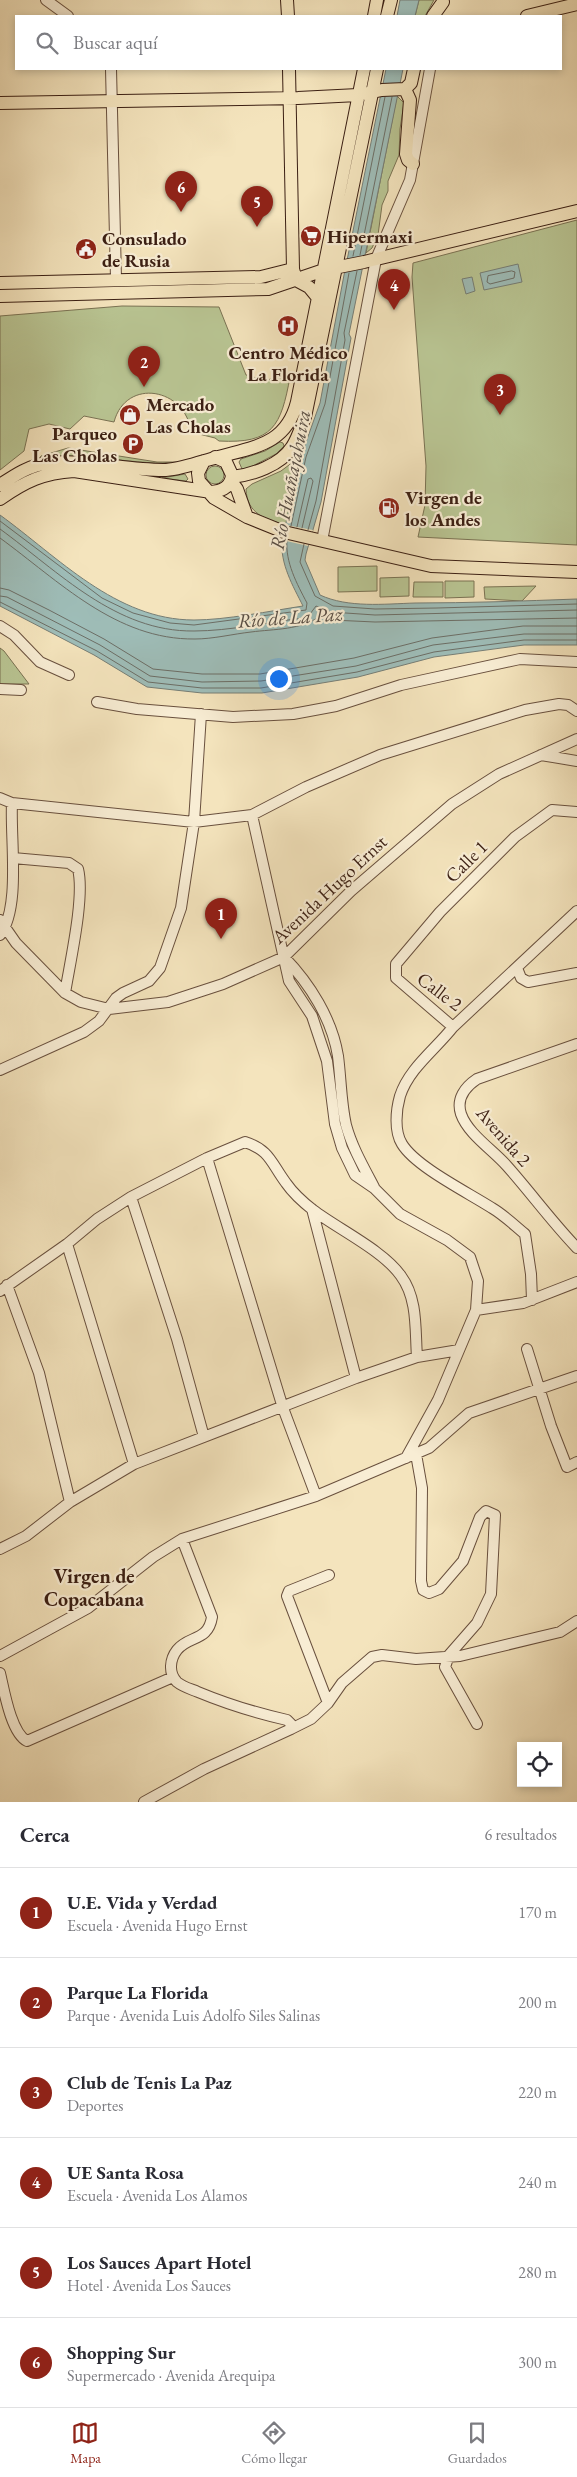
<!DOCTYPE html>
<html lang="es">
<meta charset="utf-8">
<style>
:root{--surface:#fff;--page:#f7f7f7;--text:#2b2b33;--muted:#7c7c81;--line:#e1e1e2;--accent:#8f2418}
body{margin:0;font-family:"EB Garamond",serif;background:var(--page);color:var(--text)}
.controls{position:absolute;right:15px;bottom:15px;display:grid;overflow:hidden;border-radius:0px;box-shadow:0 2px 8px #0003}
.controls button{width:45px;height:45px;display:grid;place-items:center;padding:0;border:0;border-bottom:1px solid var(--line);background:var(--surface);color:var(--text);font:25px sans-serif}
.you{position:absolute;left:278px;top:678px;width:18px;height:18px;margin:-12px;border:4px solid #fff;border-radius:50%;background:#1a73e8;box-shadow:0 0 0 8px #1a73e833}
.badge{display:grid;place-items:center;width:32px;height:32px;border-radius:50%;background:var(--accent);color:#fff;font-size:16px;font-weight:700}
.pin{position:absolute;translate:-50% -41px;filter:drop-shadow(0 1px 2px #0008)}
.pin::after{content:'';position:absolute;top:26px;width:18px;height:15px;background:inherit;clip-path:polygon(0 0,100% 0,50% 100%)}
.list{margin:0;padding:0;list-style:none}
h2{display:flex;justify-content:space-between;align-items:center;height:65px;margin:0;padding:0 20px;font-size:21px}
h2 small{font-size:16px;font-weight:400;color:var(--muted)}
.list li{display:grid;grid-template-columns:32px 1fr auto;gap:15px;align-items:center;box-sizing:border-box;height:90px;padding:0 20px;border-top:1px solid var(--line)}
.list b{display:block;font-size:19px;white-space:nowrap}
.list p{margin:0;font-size:16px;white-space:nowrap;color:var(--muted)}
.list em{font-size:16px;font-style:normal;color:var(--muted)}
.icon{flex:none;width:28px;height:28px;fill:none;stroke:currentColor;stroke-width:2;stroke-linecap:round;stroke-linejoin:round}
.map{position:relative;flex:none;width:577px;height:1802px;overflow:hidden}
.search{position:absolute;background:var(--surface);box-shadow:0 2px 8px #0003;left:15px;right:15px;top:15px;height:55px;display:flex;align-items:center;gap:12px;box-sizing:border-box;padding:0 18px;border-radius:0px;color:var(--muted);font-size:19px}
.sheet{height:605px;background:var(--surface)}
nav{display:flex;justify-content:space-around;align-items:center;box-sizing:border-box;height:70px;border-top:1px solid var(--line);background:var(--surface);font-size:14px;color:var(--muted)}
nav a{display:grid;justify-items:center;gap:2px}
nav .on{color:var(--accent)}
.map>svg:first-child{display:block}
</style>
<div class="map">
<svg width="577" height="1802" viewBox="0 0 577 1802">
<rect width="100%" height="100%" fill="#f4e4bd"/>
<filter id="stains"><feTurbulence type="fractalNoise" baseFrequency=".004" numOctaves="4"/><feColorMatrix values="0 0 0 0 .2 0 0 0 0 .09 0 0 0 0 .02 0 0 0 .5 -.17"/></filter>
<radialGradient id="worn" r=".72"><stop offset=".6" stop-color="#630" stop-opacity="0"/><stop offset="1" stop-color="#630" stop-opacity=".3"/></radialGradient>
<path fill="#b9c593" stroke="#7a7253" d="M 419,0 L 434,0 L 425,16 L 415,16 Z
M 397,96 L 404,103 L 400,129 L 399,155 L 388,181 L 388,191 L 382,205 L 378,235 L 372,248 L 366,253 Z
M 577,220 L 577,545 L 418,537 L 425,505 L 426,466 L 412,277 L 413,263 Z
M 122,306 L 219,307 L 246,375 L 264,380 L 290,377 C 281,426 273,444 219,441 L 215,438 L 191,432 C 186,388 126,377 114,422 L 84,416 L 70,429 L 49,424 L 29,429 L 24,451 L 0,470 L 0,316 Z
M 280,442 L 283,443 L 284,446 L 276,454 L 245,470 L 242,469 L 239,462 L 241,459 L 265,451 Z
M 68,448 L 157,462 L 183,462 C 133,467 87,450 39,459 L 41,456 Z
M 301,456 L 286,525 C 265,519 247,514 246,489 L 252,484 L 281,471 Z
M206 475a9 9 0 1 1 18 0a9 9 0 1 1-18 0Z
M 185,474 L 188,479 L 186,481 L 162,478 Z
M 377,566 L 377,591 L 338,592 L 338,567 Z
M 409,577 L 409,596 L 380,597 L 380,578 Z
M 445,581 L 474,581 L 474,597 L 445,598 Z
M 414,582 L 443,582 L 443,597 L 413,597 Z
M 536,586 L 522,601 L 485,599 L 484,587 Z
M 0,648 L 4,651 L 29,684 L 0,684 Z"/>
<path fill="#9ebdb8" stroke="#767e76" d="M 400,0 L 419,0 L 415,16 L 397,16 Z
M 386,69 L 403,69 L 349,334 L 351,338 L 321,502 L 306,554 L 305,560 L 320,595 C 348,608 384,604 415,603 C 469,603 523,601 577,599 L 577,645 L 524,645 L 434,657 L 358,677 L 262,693 L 202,693 L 147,687 L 94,655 L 0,606 L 0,515 C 58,557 116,620 194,620 C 226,620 270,611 303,606 C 293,586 280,564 282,540 L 301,456 L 320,403 L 344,275 Z
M 518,264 L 522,282 L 484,290 L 480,273 Z
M 472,277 L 475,291 L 466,294 L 462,279 Z"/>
<path fill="#f4e4bd" d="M 286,525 L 313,530 L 308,546 L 282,540 Z"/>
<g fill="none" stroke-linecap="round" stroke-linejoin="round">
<path stroke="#6c6e66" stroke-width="1" d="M 360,255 L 392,97
M 353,256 L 385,97
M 512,271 L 515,272 L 514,278 L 490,284 L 487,282 L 488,276 Z
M 0,521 L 102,598 L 133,613 L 170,623 L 194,625 L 306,610 L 307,603 C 297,584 285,562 287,540
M 291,526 L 306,457 L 325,404 L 349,273
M 297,527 L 308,479 L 311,478 L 313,481 L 302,528
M 0,529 C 59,572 116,632 194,631 C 230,631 268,622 304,618 L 310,614 L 316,606 L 331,612 L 375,615 L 577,610
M 308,530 L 316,501 L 345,340 L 344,333 L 357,271
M 0,538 C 59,581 116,640 195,639 C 213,639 233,634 251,632 C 274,629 302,630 320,616 L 332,620 L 375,622 L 577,618
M 304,544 L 300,562 L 315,596 L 333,606 L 375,609 L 437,608 L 577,604
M 0,588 L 9,590 L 49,610 L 104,639 L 153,669 L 202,674 L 260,674 L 354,658 L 432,638 L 523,626 L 577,626
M 0,596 L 7,597 L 100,645 L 150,676 L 202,682 L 261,681 L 356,666 L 433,645 L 524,634 L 577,634
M 0,602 L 97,651 L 148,682 L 202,688 L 261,688 L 357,672 L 434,652 L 524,640 L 577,640"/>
<g stroke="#69503e" stroke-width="12">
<path id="minor" d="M 46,0 L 68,16
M 111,69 L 116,279
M 322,541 L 376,259 L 410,180 L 430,69
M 0,626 L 14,635 L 40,662 L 69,675
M 0,689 L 21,690
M 97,702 L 137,709 L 233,717 L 293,714 L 336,706 L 401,685 L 520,659 L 577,662
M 541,755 L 577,761
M 0,798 L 12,803 L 194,822 L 252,815 L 306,787 L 380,755 L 525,710 L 559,704 L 568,705 L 577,711
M 577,812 L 552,810 L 515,837 L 440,912 L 396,964 L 396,978 L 453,1027 L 577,911
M 252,815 L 289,981 L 312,1016 L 327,1061 L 335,1124 L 342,1148 L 355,1175 L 374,1188 L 400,1214 L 447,1240 L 470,1257 L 478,1281 L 476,1310 L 438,1400 L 406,1458
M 13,858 L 69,863 L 78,869 C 85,897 70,962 65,993
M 0,920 L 16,943 L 65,993 L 81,1002 L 109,1009 L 168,1002 L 223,984 L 284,957 L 351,891 L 452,804 L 499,774 L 577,739
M 0,935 C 21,908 10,838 12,803
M 284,957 C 310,984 332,1019 338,1056 C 341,1079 341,1103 346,1125 C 352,1147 363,1166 374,1187
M 517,968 L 521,978 L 528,982 L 577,973
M 453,1027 C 436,1049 409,1068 400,1096 C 396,1110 394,1131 402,1144 C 416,1167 469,1193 492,1208 C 504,1215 514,1225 525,1234 L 531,1274 L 532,1300
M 577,1044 L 477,1079 C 465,1087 456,1099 461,1114 C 468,1134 493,1150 507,1166 C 531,1193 552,1222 577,1248
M 0,1070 L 84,1032 L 99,1021 L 116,998 L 123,993 L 149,981 L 160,968 L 181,908 L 194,822 L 201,714
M 207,1158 L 283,1408 L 316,1496
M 131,1197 L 177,1339 L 204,1437
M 312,1209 L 356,1378
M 67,1244 L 134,1464
M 7,1285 L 39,1373 L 70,1502
M 0,1291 L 67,1244 L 97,1219 L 131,1197 L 207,1158 L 245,1142 C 270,1150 271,1163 286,1183 C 293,1193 304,1203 313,1210 C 338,1229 384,1251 401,1276 C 418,1299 415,1330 417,1357
M 476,1310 L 523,1303 L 577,1282
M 527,1349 L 551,1426 L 567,1467 L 577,1462
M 416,1454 L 422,1488 L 421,1581 L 423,1590 L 429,1593 L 439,1589 L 463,1561 L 480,1517 L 486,1511 L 495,1515 L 491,1594 L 477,1623 L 449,1655 L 445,1667 L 477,1724
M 0,1549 L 26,1536 L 70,1502 L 134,1464 L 356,1378 L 417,1357 L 459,1350
M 0,1656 L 88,1608 L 153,1557 L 182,1539 L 316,1496 L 429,1448 L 469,1413 L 577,1376
M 0,1673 C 4,1690 11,1733 27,1741 L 173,1677
M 328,1703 L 287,1596 L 289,1591 L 329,1575
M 291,1729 L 311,1719 L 328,1703 L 342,1683 L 372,1657 L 382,1655 L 416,1659 L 460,1656 L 560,1632 L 577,1621
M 144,1802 L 204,1769 L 291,1729 L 291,1724 L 287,1720 C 256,1713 227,1704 198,1692 C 191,1689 183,1687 177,1682 C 168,1673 170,1659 177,1650 C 189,1635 208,1642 212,1617 L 182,1539"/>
</g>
<g stroke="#3b1f13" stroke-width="14">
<path id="major" d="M 287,0 L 288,16
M 374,16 L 377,0
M 387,16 L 391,0
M 433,16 L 443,2
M 527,16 L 577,4
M 289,69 L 293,269 L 296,280 L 309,287 L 318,298
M 405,89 L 410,100 L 406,154 L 408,160 L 413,164
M 405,89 L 411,83 L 414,69
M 0,103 L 298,98 L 358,95 L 382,90 L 405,89
M 0,283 L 261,277 L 293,269
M 0,296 L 268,289 L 324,270 L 364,262 L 577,211
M 204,461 L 198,473 L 199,481 L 214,498 L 247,517 L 284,532 L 431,566 L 577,572
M 232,477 C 252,475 281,465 292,447 C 298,438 301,427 305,417 L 377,69
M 231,481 L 237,489 L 247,517
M 0,485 C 15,475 30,465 48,463 C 87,459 124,470 163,470 C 180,470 198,462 215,458 C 252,447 286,446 297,402 L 364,69
M 0,499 C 26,481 43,473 74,471 L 211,492 C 222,491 231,487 232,475 L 226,462 L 215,457"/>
</g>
<use href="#minor" stroke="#f8edd4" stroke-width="10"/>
<use href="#major" stroke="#f4e4bd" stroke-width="12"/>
</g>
<defs>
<g id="supermarket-disc" transform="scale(1.125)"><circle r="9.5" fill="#8f2418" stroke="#f8edd4"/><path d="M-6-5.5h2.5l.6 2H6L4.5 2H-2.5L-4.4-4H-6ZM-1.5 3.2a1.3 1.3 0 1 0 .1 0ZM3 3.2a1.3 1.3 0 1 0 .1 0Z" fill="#fff"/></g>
<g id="civic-disc" transform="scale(1.125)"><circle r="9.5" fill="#8f2418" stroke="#f8edd4"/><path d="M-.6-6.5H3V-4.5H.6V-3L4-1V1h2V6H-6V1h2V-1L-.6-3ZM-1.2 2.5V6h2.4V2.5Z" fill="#fff"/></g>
<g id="hospital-disc" transform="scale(1.125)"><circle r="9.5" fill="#8f2418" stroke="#f8edd4"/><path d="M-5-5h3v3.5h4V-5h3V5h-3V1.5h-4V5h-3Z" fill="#fff"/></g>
<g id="shop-disc" transform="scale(1.125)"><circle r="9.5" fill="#8f2418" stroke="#f8edd4"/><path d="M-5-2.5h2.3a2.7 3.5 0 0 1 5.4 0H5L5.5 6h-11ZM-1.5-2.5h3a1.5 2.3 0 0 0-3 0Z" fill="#fff"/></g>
<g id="parking-disc" transform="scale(1.125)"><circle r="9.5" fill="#8f2418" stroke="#f8edd4"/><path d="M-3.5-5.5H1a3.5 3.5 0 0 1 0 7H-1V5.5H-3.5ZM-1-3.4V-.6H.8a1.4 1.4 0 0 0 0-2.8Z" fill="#fff"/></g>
<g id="fuel-disc" transform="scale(1.125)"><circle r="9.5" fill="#8f2418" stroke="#f8edd4"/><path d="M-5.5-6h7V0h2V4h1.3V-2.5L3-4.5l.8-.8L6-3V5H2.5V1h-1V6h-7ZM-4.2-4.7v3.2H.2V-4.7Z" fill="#fff"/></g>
</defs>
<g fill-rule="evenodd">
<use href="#supermarket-disc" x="311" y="236"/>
<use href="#civic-disc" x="86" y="249"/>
<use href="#hospital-disc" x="288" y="326"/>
<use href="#shop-disc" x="130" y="415"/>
<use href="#parking-disc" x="133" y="444"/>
<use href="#fuel-disc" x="389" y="508"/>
</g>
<g text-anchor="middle" stroke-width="4.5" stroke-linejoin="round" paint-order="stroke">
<g font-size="19" font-weight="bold" fill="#3b1f13" stroke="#f8edd4" text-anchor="start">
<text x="327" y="243">Hipermaxi</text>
<text x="102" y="245">Consulado<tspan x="102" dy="22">de Rusia</tspan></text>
<text x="288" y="359" text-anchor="middle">Centro Médico<tspan x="288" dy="22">La Florida</tspan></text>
<text x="146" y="411">Mercado<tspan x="146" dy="22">Las Cholas</tspan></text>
<text x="117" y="440" text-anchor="end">Parqueo<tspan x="117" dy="22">Las Cholas</tspan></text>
<text x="405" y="504">Virgen de<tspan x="405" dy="22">los Andes</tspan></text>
</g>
<g font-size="19" fill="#3b1f13" stroke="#f8edd4">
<text transform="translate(466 861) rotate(-45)" y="7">Calle 1</text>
<text transform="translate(329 889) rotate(-43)" y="7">Avenida Hugo Ernst</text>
<text transform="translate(440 991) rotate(37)" y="7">Calle 2</text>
<text transform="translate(504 1136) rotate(49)" y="7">Avenida 2</text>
</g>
<g font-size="20" font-style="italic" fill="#594e45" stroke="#f8edd4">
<text transform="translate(290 480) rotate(-79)" y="7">Río Huañajahuira</text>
<text transform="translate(290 617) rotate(-4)" y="7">Río de La Paz</text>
</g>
<g font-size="20" font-weight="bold" fill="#3b1f13" stroke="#f8edd4">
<text x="94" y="1583">Virgen de<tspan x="94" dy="23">Copacabana</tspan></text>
</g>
</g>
<rect width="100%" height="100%" filter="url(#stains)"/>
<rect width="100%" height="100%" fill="url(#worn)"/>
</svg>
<div class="controls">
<button><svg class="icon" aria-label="locate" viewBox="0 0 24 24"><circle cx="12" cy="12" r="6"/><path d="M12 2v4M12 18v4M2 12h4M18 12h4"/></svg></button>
</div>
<div class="you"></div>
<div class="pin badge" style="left:221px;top:939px">1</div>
<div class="pin badge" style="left:144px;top:387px">2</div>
<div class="pin badge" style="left:500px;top:415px">3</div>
<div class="pin badge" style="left:394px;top:310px">4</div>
<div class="pin badge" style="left:257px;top:227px">5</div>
<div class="pin badge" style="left:181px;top:212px">6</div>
<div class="search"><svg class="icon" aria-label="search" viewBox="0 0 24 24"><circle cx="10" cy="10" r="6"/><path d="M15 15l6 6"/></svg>Buscar aquí</div>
</div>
<section class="sheet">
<h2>Cerca<small>6 resultados</small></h2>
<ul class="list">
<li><span class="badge">1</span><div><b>U.E. Vida y Verdad</b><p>Escuela · Avenida Hugo Ernst</p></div><em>170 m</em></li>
<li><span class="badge">2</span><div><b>Parque La Florida</b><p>Parque · Avenida Luis Adolfo Siles Salinas</p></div><em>200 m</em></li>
<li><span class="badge">3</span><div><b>Club de Tenis La Paz</b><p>Deportes</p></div><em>220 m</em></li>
<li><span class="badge">4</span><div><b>UE Santa Rosa</b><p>Escuela · Avenida Los Alamos</p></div><em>240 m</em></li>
<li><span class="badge">5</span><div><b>Los Sauces Apart Hotel</b><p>Hotel · Avenida Los Sauces</p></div><em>280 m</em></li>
<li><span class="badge">6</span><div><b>Shopping Sur</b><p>Supermercado · Avenida Arequipa</p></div><em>300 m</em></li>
</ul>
</section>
<nav>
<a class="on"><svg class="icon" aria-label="map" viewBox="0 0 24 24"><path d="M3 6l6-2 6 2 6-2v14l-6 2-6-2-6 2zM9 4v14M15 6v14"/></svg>Mapa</a>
<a><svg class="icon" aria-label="directions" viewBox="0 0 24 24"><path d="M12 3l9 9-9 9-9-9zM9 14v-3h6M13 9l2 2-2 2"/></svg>Cómo llegar</a>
<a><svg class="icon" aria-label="saved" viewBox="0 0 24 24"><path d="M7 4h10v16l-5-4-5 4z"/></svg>Guardados</a>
</nav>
